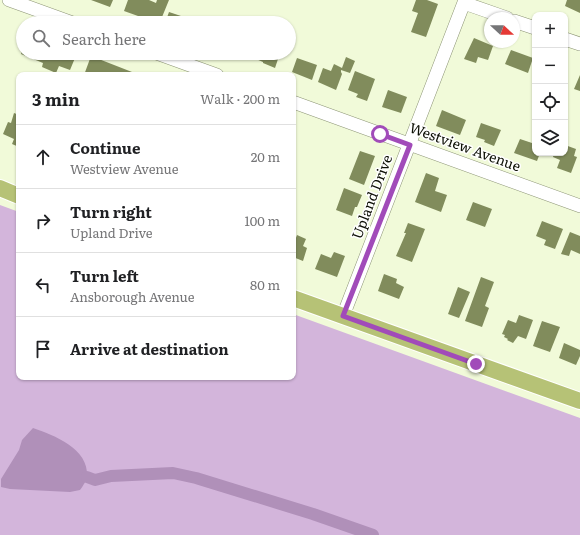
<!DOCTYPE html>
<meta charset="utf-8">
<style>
:root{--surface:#fff;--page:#f2f2f2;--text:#202124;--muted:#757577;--line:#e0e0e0}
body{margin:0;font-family:Literata,serif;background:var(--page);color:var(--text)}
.controls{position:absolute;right:12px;top:12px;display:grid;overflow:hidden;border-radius:8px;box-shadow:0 1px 3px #0004}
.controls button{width:36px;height:36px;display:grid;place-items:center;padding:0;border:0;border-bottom:1px solid var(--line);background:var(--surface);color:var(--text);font:20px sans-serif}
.compass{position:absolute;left:484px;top:12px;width:36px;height:36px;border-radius:50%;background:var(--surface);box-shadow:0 1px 3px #0004;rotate:111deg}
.stop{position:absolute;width:12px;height:12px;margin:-9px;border:3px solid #a14bb9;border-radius:50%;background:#fff}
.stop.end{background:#a14bb9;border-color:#fff;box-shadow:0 1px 4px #0008}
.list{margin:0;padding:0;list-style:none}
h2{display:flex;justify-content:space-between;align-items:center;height:52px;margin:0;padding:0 16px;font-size:17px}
h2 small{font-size:13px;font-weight:400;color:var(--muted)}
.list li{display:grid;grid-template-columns:26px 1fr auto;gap:12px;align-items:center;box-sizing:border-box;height:64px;padding:0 16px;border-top:1px solid var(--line)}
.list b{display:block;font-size:15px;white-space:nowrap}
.list p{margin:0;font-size:13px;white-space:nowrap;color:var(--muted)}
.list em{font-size:13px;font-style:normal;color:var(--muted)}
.icon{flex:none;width:22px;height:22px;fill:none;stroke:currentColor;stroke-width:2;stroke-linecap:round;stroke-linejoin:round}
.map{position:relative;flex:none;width:580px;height:535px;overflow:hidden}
.search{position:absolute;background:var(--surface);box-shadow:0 1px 3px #0004;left:16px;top:16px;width:280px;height:44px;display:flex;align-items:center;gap:10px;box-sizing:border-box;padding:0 14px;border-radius:22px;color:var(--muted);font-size:15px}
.panel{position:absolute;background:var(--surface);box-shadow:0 1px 3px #0004;left:16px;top:72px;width:280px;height:308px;border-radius:8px}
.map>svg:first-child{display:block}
</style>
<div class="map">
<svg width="580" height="535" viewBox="0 0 580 535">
<rect width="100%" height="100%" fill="#f1fad9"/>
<path fill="#d3b5db" d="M 0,205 L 19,212 L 19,377 L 293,377 L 293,314 L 580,418 L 580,535 L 0,535 Z"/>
<path fill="#b090b9" d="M 33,428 C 54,435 89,449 87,476 C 87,480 83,486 80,490 L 70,492 L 10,489 L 1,487 L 1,479 L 19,450 L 22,440 Z"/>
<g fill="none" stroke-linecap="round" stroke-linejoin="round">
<path stroke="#b090b9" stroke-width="12" d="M 87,477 L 95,480 L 111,476 L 173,473 L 196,478 L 313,514 L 373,535"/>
</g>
<path fill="#818c5c" d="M 91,0 L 113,0 L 110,7 Z
M 128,0 L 149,0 L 156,3 L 157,0 L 169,0 L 160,22 L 153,19 L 152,21 L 124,11 Z
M 416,0 L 427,0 L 438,4 L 426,37 L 411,32 L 418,13 L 412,11 Z
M 567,0 L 580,0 L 580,13 L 565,6 Z
M 169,12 L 190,19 L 189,23 L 165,23 Z
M 474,38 L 493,46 L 488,60 L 478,57 L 476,63 L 464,59 Z
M 23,49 L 23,53 L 64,53 L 75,58 L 70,70 L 59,66 L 56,73 L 42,67 L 43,63 L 21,54 Z
M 511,50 L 533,58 L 528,73 L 505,64 Z
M 234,53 L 254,53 L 251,60 Z
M 259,53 L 280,53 L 275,68 L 263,63 L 263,62 L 256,59 Z
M 91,56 L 132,72 L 131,75 L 84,75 Z
M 346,57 L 355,61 L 350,73 L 341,70 L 341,72 L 342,74 L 336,90 L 318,82 L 323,68 L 331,71 L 334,64 L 342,68 Z
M 297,58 L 317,65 L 312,80 L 292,72 Z
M 355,71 L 375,79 L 367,101 L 356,97 L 358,94 L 348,90 Z
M 580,75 L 580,91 L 574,89 Z
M 388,90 L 407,97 L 401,113 L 382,107 Z
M 442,110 L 466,120 L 460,135 L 436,126 Z
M 14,113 L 19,115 L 19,147 L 12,144 L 14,139 L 3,134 L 8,122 L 11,123 Z
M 481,123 L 501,130 L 494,146 L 484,142 L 485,140 L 476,137 Z
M 520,139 L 535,144 L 535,153 L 540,153 L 537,161 L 514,153 Z
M 565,145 L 576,149 L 574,156 L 577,157 L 571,173 L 557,168 L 560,160 L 553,157 L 554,153 L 565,153 Z
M 360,151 L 375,156 L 364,185 L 349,179 Z
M 426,173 L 439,178 L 435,191 L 447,195 L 441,212 L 415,202 Z
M 344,188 L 362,195 L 357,207 L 355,207 L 352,216 L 336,210 Z
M 473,202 L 492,209 L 485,227 L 466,220 Z
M 542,221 L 563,229 L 555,249 L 544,245 L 546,240 L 536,236 Z
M 408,223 L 425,229 L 412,262 L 396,256 L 406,233 L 404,233 Z
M 570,232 L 580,236 L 580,254 L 571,250 L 569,256 L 561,254 Z
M 297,235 L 306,239 L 303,246 L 307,248 L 303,261 L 293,257 L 293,246 Z
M 334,252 L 345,256 L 337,277 L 315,269 L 321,254 L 331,258 Z
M 384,274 L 397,279 L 396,283 L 404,287 L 399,299 L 378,291 Z
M 481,277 L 494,282 L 485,306 L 489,308 L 482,327 L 465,321 Z
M 458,287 L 470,292 L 459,318 L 448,314 Z
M 519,315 L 533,320 L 526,339 L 518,336 L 513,343 L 507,340 L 508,339 L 504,337 L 505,335 L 502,334 L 508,320 L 516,323 Z
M 542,321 L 560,327 L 550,352 L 533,346 Z
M 564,343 L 580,350 L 580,356 L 576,365 L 559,358 Z"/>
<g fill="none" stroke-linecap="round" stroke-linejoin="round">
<g stroke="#8d9576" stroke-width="14">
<path id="minor" d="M 9,0 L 73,23
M 464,3 L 507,18
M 514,21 L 535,28
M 565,39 L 580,44
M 156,53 L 217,75
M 293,102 L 580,206
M 343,316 L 465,0"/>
</g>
<g stroke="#fff" stroke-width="18">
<path id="major" d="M 0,188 L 19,196
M 293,298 L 580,401"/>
</g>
<use href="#minor" stroke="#fff" stroke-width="13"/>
<use href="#major" stroke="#b6c276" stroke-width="16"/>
</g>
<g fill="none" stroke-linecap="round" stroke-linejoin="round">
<path stroke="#a14bb9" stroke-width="5" d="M 380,134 L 410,145 L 343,316 L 476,364"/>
</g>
<g text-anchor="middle" stroke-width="3" stroke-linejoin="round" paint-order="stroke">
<g font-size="14" fill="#0d1005" stroke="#fff">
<text transform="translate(465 147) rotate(20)" y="5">Westview Avenue</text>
<text transform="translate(372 197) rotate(-69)" y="5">Upland Drive</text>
</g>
</g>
</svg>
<div class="controls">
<button>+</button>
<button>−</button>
<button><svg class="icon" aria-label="locate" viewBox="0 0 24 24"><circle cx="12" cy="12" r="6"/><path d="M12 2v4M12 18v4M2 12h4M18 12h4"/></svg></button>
<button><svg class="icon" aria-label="layers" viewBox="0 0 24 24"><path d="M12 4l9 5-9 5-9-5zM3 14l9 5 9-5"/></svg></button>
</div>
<svg class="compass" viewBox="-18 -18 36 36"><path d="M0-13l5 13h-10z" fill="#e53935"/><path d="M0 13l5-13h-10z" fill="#757577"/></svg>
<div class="stop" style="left:380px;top:134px"></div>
<div class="stop end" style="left:476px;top:364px"></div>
<div class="search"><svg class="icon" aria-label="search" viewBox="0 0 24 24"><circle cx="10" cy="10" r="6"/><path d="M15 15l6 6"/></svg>Search here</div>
<section class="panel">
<h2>3 min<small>Walk · 200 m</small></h2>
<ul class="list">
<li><svg class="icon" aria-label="ahead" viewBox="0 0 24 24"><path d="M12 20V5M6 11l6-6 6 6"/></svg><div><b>Continue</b><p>Westview Avenue</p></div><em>20 m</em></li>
<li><svg class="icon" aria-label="right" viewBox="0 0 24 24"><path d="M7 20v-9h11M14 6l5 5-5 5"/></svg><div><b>Turn right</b><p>Upland Drive</p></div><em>100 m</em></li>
<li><svg class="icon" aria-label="left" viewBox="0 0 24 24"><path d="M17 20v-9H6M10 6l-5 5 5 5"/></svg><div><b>Turn left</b><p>Ansborough Avenue</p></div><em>80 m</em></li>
<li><svg class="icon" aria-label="arrive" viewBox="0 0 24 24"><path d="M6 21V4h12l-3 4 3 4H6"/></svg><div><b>Arrive at destination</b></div></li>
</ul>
</section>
</div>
